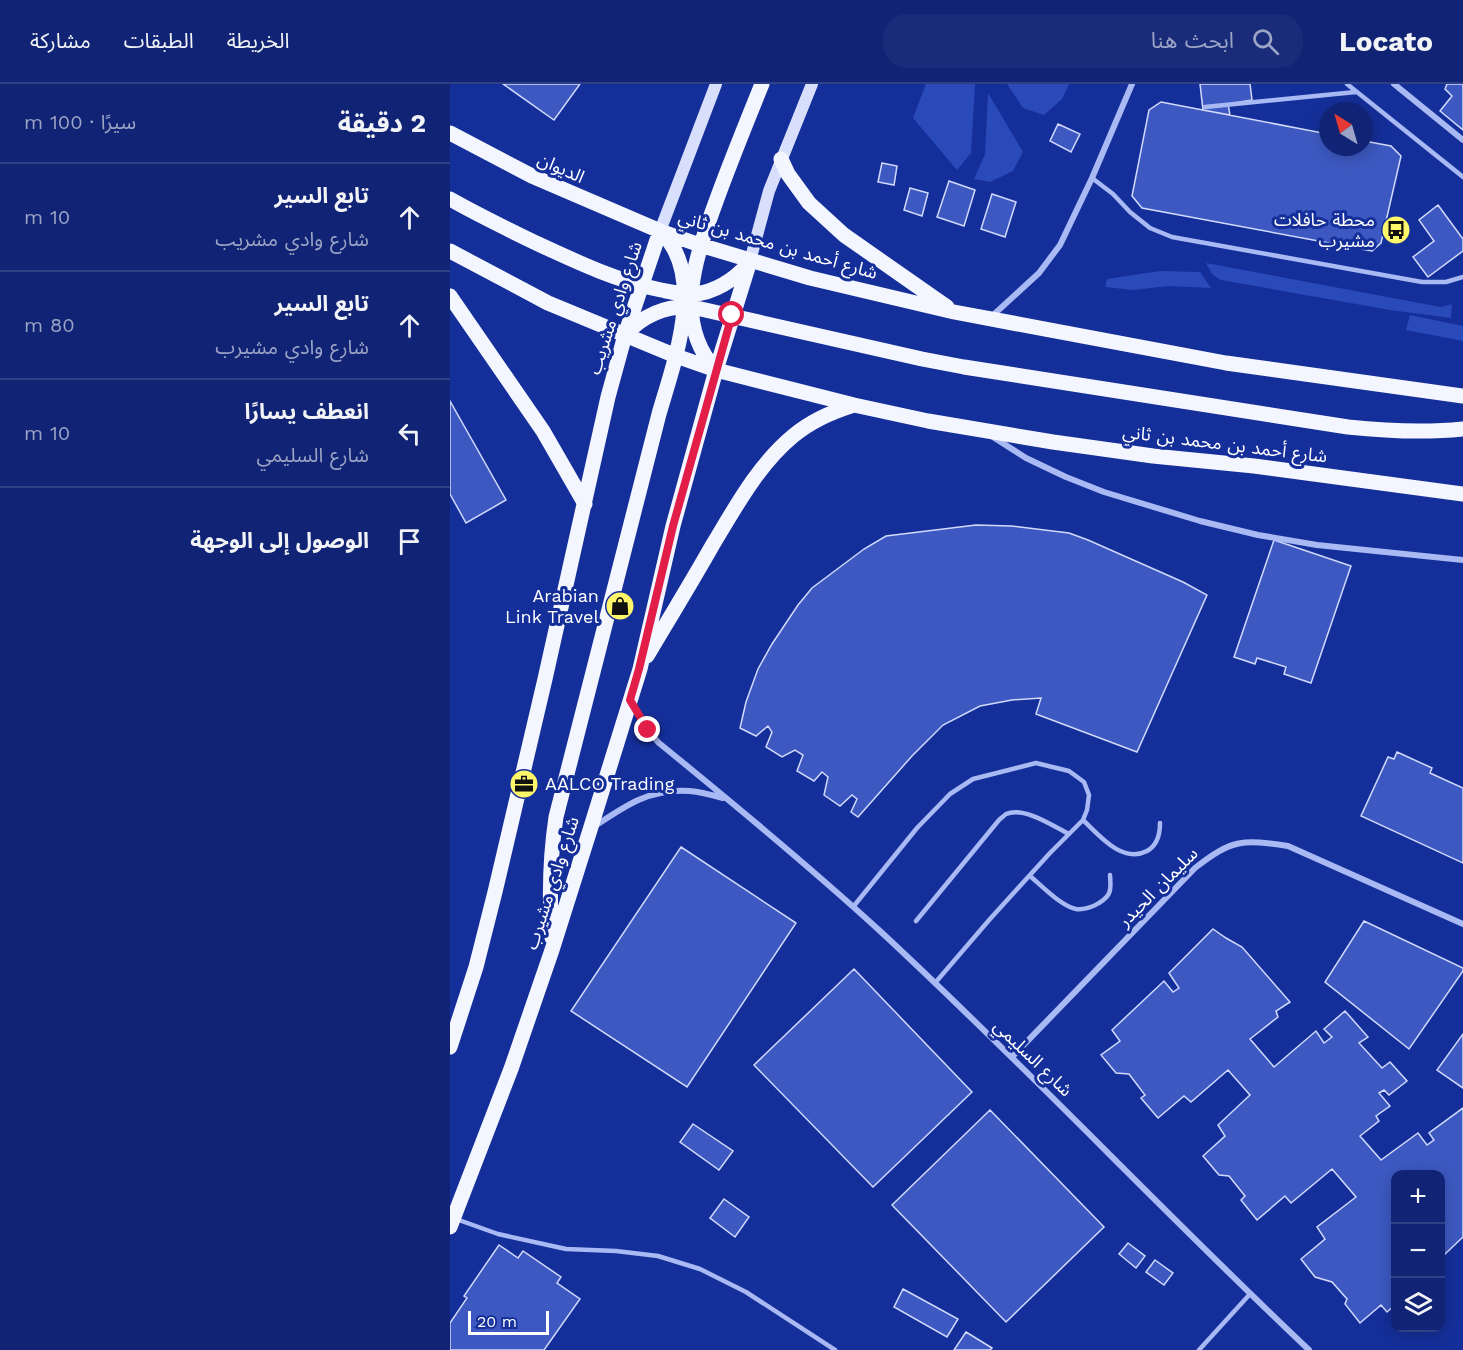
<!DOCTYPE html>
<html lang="ar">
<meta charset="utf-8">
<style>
:root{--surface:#102374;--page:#192b79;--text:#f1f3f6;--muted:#9ca4c5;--line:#304086}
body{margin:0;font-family:"Work Sans","Noto Sans Arabic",sans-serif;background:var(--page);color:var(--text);direction:rtl}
.controls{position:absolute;right:18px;bottom:18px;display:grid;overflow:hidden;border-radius:12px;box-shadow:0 3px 15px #0003}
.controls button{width:54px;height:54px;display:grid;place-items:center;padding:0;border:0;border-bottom:2px solid var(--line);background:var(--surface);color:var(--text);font:30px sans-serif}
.compass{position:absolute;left:869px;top:18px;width:54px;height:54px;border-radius:50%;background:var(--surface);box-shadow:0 3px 15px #0003;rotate:323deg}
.scale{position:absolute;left:18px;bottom:15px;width:81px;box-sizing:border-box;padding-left:6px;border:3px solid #fff;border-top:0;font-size:16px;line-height:21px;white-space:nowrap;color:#fff;-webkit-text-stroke:4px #152f9a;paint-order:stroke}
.stop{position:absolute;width:18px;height:18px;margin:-14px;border:4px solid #e11d48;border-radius:50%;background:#fff}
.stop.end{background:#e11d48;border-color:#fff;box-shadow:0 2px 6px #0008}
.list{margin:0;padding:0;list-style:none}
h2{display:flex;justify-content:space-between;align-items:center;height:78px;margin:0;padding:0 24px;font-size:26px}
h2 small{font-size:20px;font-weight:400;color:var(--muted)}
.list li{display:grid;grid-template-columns:39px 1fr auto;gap:18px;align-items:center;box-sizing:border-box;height:108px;padding:0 24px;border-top:2px solid var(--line)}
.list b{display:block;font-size:22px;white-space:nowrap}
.list p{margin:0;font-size:20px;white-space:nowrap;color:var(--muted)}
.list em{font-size:20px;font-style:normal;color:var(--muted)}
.icon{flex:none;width:33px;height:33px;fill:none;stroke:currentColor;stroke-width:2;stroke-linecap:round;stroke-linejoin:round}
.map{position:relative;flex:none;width:1013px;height:1266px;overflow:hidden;direction:ltr}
header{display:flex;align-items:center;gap:36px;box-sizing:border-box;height:84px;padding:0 30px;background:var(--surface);border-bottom:2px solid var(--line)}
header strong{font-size:28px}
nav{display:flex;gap:33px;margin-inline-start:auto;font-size:21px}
.search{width:420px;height:54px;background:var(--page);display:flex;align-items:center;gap:15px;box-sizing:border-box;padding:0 21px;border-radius:24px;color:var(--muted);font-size:22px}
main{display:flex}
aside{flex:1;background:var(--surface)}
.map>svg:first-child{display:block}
</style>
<header>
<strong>Locato</strong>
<div class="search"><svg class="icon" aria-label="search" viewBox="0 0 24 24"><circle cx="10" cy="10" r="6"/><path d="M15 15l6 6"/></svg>ابحث هنا</div>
<nav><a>الخريطة</a><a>الطبقات</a><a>مشاركة</a></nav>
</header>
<main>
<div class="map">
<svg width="1013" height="1266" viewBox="0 0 1013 1266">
<rect width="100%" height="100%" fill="#152f9a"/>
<path fill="#2b4aba" d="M 476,0 L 525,0 L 521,69 L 507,86 L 463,34 Z
M 557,0 L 619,0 L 612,15 L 594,31 L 573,24 Z
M 538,9 L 573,68 L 563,87 L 540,98 L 524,95 L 535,70 Z
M 756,179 L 991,223 L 1002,220 L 1001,234 L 940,226 L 771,196 L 762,190 Z
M 710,187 L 750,188 L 761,204 L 718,202 L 684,206 L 655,203 L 657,195 Z
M 960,231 L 1013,242 L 1013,257 L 956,246 Z"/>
<path fill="#3d59c1" stroke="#d1dafd" stroke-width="1.5" d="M 53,0 L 130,0 L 104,36 Z
M 750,0 L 800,0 L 802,16 L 778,20 L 780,31 L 753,26 Z
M 997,0 L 1013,0 L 1013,46 L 990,27 L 1002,12 L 995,5 Z
M 711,18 L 878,50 L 878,63 L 914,63 L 914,57 L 941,62 L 951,72 L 931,159 L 922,167 L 692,124 L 682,112 L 699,26 Z
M 608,40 L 630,50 L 621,68 L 600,57 Z
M 432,79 L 447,82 L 444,101 L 428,98 Z
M 499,97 L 525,106 L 514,142 L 487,133 Z
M 460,104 L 478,109 L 472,132 L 454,126 Z
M 542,110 L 566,118 L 555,153 L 531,145 Z
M 988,121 L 1013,155 L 1013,167 L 978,193 L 963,173 L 984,157 L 969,136 Z
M 0,317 L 56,416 L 16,439 L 0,410 Z
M 526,441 L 561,442 L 619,449 L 638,456 L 733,498 L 757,511 L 687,668 L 586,630 L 591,614 L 562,616 L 530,622 L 493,641 L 462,672 L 408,733 L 401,728 L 407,715 L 402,711 L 390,722 L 374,711 L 378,693 L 372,688 L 364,697 L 347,687 L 353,671 L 345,666 L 332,673 L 316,663 L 322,648 L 318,642 L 306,652 L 290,644 L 296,618 L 308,585 L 322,560 L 348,521 L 362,504 L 414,465 L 436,452 Z
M 824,456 L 901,482 L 861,599 L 834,590 L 836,583 L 807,574 L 805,580 L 784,573 Z
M 947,668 L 982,684 L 980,689 L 1013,704 L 1013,779 L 911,732 L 938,673 L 944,675 Z
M 231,763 L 346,839 L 237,1003 L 121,927 Z
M 914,837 L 1013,884 L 1013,887 L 959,965 L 875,898 Z
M 763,845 L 776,854 L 792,863 L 840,918 L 826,927 L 828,933 L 800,955 L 824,983 L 866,947 L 874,959 L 882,953 L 874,945 L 895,927 L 918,953 L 909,959 L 932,984 L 940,978 L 957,997 L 939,1011 L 934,1006 L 929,1009 L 940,1022 L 926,1032 L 929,1037 L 910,1052 L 931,1076 L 968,1049 L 977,1061 L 984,1056 L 979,1049 L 1013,1024 L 1013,1153 L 995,1170 L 990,1166 L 990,1090 L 946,1090 L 946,1220 L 937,1228 L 931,1221 L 910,1239 L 895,1220 L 897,1215 L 882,1198 L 865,1193 L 851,1175 L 875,1155 L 867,1143 L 906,1113 L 882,1085 L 841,1119 L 835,1112 L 807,1136 L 791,1116 L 795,1112 L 779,1092 L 769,1091 L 753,1072 L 775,1052 L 768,1041 L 800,1011 L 778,986 L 741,1018 L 734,1012 L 708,1034 L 691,1014 L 695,1011 L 679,990 L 666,989 L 651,971 L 670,957 L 662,946 L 714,897 L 723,908 L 729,904 L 719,889 Z
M 404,885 L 522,1008 L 423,1103 L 304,981 Z
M 1013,950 L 1013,1004 L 987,986 Z
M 540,1026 L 654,1143 L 556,1238 L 442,1121 Z
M 243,1040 L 283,1067 L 269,1086 L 230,1058 Z
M 274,1115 L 299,1133 L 285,1153 L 260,1134 Z
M 678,1159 L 695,1172 L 686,1184 L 669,1170 Z
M 49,1161 L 68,1174 L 73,1167 L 111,1193 L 107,1199 L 130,1215 L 94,1266 L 0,1266 L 0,1239 L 17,1214 L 14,1212 Z
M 705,1176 L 723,1189 L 714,1201 L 696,1188 Z
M 453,1205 L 508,1235 L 497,1253 L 444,1223 Z
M 516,1248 L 542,1264 L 540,1266 L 504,1266 Z"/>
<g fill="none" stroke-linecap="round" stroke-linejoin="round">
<path stroke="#a9b9f3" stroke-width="4.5" d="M 897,0 L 1013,93
M 755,23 L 906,8
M 642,94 L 663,110 L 680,128 L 700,144 L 722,153 L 972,198 L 996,198 L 1013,193
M 633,736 C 649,751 672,780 697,767 C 708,761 710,750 710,739
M 580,792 C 592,802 611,822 626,825 C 633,826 643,823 649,819 C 662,811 661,805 660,791
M 403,823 L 467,744 L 500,710 L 523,695 L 586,679 L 619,687 L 634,698 L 639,711 L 637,726 L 633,736 L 600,769 L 540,835 L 485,899
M 466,837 L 549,736 C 551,734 554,732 556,730 C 574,722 603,742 619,750
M 6,1135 L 48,1150 L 116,1165 L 166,1167 L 208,1172 L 250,1185 L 296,1208 L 385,1266
M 749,1266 L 800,1210"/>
<path stroke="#a9b9f3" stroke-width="6" d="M 944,0 L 1013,56
M 540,234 L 589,189 L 610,161 L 642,94 L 682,0
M 543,353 L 576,374 L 616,393 L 654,408 L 750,437 L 808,451 L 867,461 L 1013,476
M 182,619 L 198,647 L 209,659 C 284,720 359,782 430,847 C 577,983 714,1129 859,1266
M 145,742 C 176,721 201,704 240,707 C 251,708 262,711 273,714
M 562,973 L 745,784 C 782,755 793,755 838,762 L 1013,840"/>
<path stroke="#d8dffc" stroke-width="12" d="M 210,147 L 266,0
M 300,177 L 319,107 L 362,0"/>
<path stroke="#f4f6ff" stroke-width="15" d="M 0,49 L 82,92 L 210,147 L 250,161 L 360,194 L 504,228 L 776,279 L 1013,312
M 331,75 L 338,90 L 359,119 L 394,151 L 497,223
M 0,115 C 28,131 57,145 86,159 C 127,178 167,197 211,206 C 221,208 233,211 243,210 C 264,209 284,196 298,180
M 0,167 L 98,219 L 226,272 L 266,286 L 404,321 L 478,337 L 603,358 L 703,372 L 804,382 L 1013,410
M 0,212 L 93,347 L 135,420
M 175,251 C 192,232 216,221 242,223 L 472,275 L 514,283 L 898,343 C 936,347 975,349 1013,345
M 266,286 C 220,236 248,167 268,112 C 282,74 297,37 312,0
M 197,572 C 219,535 241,499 262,462 C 285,424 308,381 343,352 C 361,337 381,328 404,321
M 102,854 C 99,813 100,773 106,733 L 209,330 C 224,278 257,192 211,148
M 0,963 L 26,883 L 45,808 L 95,595 L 158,313 L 175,251 L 210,147
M 0,1143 L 61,985 L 102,866 L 140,746 L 190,585 L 223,442 L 266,286 L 300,177"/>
</g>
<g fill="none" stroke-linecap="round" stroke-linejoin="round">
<path stroke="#e11d48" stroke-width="8" d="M 198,646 L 180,616 L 189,585 L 223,442 L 282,231"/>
</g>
<defs>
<g id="bus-disc" transform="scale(1.5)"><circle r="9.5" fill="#fff76a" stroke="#152f9a"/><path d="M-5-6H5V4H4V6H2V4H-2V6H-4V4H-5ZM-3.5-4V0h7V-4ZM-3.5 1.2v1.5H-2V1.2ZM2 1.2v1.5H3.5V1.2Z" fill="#111"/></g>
<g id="shop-disc" transform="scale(1.5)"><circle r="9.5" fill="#fff76a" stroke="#152f9a"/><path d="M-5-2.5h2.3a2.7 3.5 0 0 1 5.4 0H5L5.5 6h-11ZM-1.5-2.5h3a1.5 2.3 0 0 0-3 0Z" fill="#111"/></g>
<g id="office-disc" transform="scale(1.5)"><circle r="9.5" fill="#fff76a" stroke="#152f9a"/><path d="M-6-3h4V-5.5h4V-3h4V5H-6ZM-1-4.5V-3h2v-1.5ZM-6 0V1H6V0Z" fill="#111"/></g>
</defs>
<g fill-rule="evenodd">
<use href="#bus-disc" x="946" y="146"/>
<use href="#shop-disc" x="170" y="522"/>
<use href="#office-disc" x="74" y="700"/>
</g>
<g text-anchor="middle" stroke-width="6" stroke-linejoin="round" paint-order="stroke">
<g font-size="18" fill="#fff" stroke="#152f9a">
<text transform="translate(111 84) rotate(24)" y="6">الديوان</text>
<text transform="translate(328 161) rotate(16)" y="6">شارع أحمد بن محمد بن ثاني</text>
<text transform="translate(165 224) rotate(-72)" y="6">شارع وادي مشريب</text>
<text transform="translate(775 360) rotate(7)" y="6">شارع أحمد بن محمد بن ثاني</text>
<text transform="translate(102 799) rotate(-72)" y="6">شارع وادي مشيرب</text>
<text transform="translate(708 803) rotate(-45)" y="6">سليمان الحيدر</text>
<text transform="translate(583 974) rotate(44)" y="6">شارع السليمي</text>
</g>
<g font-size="18" fill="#fff" stroke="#152f9a" text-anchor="end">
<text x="925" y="142">محطة حافلات<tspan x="925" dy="21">مشيرب</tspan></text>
<text x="149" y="518">Arabian<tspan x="149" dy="21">Link Travel</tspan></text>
<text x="95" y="706" text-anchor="start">AALCO Trading</text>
</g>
</g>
</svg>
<div class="controls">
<button>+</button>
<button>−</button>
<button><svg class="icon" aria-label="layers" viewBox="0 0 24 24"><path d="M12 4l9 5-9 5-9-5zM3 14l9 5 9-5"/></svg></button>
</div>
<svg class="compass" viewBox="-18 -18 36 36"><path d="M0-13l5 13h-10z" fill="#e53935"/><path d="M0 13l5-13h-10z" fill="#9ca4c5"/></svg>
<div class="scale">20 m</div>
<div class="stop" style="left:282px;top:231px"></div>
<div class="stop end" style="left:198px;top:646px"></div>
</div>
<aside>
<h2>2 دقيقة<small>سيرًا · 100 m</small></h2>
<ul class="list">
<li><svg class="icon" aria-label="ahead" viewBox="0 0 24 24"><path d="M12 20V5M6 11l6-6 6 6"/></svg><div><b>تابع السير</b><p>شارع وادي مشريب</p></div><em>10 m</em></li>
<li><svg class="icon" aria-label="ahead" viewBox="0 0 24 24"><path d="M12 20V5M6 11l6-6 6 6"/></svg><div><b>تابع السير</b><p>شارع وادي مشيرب</p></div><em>80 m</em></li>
<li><svg class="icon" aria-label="left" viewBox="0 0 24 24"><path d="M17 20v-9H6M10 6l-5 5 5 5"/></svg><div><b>انعطف يسارًا</b><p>شارع السليمي</p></div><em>10 m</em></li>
<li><svg class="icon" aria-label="arrive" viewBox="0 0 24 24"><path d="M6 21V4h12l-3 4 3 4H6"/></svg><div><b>الوصول إلى الوجهة</b></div></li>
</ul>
</aside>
</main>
